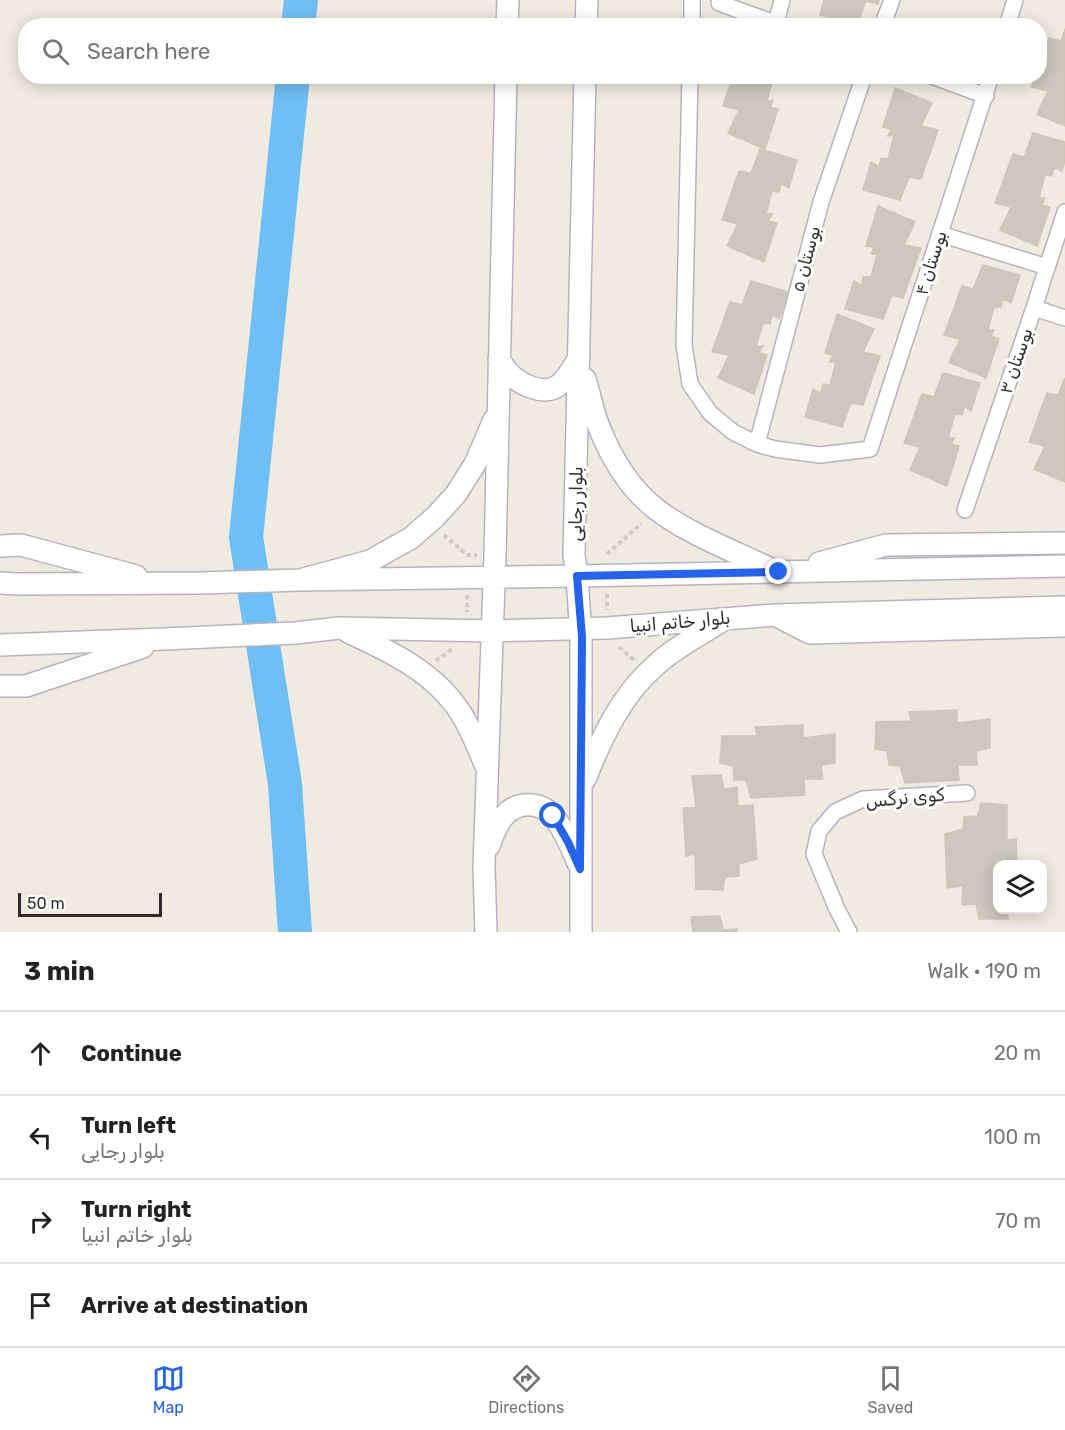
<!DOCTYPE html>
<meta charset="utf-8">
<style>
:root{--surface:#fff;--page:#f6f6f6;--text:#222;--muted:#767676;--line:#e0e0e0;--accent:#2563eb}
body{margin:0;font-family:Rubik,"Noto Sans Arabic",sans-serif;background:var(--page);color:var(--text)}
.controls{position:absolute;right:18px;bottom:18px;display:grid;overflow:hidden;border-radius:12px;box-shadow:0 3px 15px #0003}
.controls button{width:54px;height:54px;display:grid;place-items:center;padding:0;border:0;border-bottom:2px solid var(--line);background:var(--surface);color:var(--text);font:30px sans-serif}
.scale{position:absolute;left:18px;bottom:15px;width:144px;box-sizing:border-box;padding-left:6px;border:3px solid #2e2e2e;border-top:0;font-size:16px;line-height:21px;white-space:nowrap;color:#2e2e2e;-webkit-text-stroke:4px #fff;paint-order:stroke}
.stop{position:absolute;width:18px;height:18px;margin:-14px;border:4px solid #2563eb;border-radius:50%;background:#fff}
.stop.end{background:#2563eb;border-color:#fff;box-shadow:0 2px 6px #0008}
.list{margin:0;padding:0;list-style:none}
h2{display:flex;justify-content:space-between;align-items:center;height:78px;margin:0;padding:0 24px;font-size:26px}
h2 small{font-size:20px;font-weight:400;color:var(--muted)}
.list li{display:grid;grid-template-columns:39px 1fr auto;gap:18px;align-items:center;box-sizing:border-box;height:84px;padding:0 24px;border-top:2px solid var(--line)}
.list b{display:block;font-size:22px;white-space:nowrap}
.list p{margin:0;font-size:20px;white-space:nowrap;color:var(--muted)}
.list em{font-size:20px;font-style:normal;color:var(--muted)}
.icon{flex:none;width:33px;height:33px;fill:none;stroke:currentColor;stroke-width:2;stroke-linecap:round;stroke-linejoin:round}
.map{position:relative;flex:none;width:1065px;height:932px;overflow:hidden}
.search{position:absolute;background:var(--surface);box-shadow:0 3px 15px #0003;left:18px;right:18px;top:18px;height:66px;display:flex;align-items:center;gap:15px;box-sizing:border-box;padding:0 21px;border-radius:24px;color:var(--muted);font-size:22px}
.sheet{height:414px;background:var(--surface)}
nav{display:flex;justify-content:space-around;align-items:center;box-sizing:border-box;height:84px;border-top:2px solid var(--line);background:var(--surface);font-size:16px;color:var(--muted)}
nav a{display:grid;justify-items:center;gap:3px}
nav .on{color:var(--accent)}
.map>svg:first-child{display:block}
</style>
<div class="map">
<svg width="1065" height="932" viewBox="0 0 1065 932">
<rect width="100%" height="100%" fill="#efebe0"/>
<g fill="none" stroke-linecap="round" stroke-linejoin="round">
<path stroke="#6fbef5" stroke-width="34" d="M 298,26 L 301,0
M 293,76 L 246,537 L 285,784 L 295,932"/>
</g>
<path fill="#cbc9be" stroke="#cbc8b9" stroke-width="1.5" d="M 824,0 L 879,0 L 878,4 L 866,1 L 857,25 L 820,15 Z
M 1065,29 L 1065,126 L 1037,114 L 1048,91 L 1031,87 L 1035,76 L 1040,76 L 1040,64 L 1049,38 L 1061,41 Z
M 733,76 L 780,76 L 780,78 L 773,78 L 767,101 L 773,101 L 770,107 L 778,109 L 765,149 L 728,133 L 739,110 L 723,106 Z
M 895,88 L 932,103 L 921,126 L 938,130 L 921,179 L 909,177 L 900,200 L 863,190 L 871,162 L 879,167 L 881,158 L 888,159 L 894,135 L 888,136 L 891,129 L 883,127 Z
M 1033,133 L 1065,142 L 1065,161 L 1062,171 L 1054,167 L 1052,176 L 1045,175 L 1039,198 L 1045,198 L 1042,205 L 1050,207 L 1037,246 L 1000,230 L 1011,207 L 995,203 L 1013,154 L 1024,157 Z
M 760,149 L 797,160 L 789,188 L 781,183 L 779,192 L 772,191 L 766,214 L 772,214 L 768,221 L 777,223 L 764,262 L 727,246 L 738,224 L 722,220 L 739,171 L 751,173 Z
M 878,206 L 915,222 L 904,245 L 921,248 L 903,298 L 892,295 L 883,319 L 845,309 L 854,281 L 862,285 L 863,277 L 871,277 L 877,254 L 871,254 L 874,247 L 866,246 Z
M 983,265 L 1020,275 L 1011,303 L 1003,299 L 1001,307 L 994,307 L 988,330 L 994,330 L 991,336 L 999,339 L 986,378 L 949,362 L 960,339 L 944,335 L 962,286 L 973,289 Z
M 751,281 L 788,292 L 779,319 L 772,315 L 770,324 L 763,323 L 756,347 L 763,346 L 759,353 L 767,355 L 754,394 L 718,378 L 729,355 L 712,352 L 730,302 L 742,305 Z
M 837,314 L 874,329 L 863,352 L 880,356 L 863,405 L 851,403 L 842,427 L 805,417 L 813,389 L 821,393 L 823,384 L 830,385 L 836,362 L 830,362 L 833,355 L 825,353 Z
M 943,373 L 980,383 L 971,411 L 964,406 L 962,415 L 955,414 L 948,438 L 954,438 L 951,444 L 959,446 L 947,486 L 910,470 L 920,447 L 904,443 L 922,394 L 934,397 Z
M 1065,378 L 1065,482 L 1034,469 L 1045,446 L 1029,442 L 1047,393 L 1058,395 Z
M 957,710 L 957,723 L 990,719 L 990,748 L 976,751 L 977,765 L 958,765 L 959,780 L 905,783 L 900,766 L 889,765 L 887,751 L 875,749 L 876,722 L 911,721 L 909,712 Z
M 803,725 L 803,738 L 835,734 L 835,763 L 821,765 L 823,779 L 804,779 L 805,795 L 751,798 L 746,780 L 734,780 L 733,766 L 720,763 L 722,736 L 757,736 L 755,727 Z
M 721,775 L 724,789 L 737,787 L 738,806 L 753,805 L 757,859 L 739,864 L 739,876 L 725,877 L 723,890 L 696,889 L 695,854 L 686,856 L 683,808 L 696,808 L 692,776 Z
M 981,803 L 1007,805 L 1007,840 L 1016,839 L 1017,864 L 998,864 L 998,910 L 1007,910 L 1008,919 L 979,919 L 976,904 L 962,905 L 963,886 L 947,888 L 945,834 L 963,829 L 964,817 L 978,816 Z
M 720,916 L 723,930 L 737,929 L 737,932 L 693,932 L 691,917 Z"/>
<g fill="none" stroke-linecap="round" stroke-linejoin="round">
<g stroke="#b4b4c1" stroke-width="18">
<path id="street" d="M 719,3 L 783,26
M 776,23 L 782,0
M 692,26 L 692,0
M 882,26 L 892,0
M 1007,26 L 1015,0
M 690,76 L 684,345 L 690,384 L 710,413 L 733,432 L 757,444 L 775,449 L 820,455 L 870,449 L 991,76
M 932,76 L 986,96
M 940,234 L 1047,267
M 1034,308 L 1065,318
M 757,444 L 821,202 L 864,76
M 965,510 L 1034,308 L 1065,212
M 849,932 L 837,909 L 814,854 L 819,831 L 835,812 L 863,799 L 967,793"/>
</g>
<g stroke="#b4b4c1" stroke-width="24">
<path id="secondary" d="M 507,26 L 508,0
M 586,26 L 587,0
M 499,360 C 502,364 505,368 508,372 C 519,384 544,397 559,385 C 568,378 573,367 579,358
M 585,379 C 590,395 593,412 599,427 C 611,457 630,489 656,509 C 688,534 736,552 773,570
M 0,546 L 21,545 L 136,576
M 819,563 L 886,545 L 1065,543
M 300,580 L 577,576 L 1065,566
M 0,583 L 17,584 L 200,583 L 300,580 L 370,561 L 411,538 L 435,517 L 456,494 L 475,464 L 494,420
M 779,617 L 810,633 L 1065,626
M 348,632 C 392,652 436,673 462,715 C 472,731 478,749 486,766
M 0,645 L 164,639 L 295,633 L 339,628 L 492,631 L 607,628 L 775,615 L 1065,607
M 0,686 L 26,686 L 143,647
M 585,779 C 602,737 621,695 656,665 C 675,647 700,635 722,621
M 489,846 C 493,835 496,825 504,816 C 517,801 540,801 553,816 C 564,829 571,847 578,863
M 486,932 L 484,867 L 495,555 L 506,76
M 581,932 L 581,637 L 577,576 L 574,555 L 585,76"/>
</g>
<path stroke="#cdcdcd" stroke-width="4" stroke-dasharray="4.5 3" stroke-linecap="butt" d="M 444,535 L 467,555 L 477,555
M 607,554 L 642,523
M 607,594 L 607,610
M 467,595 L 467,612
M 619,647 L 634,660
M 436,661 L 452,649"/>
<use href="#street" stroke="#fff" stroke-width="15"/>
<use href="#secondary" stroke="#fff" stroke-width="21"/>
</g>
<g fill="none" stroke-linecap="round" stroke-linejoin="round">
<path stroke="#2563eb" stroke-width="8" d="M 553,816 L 568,842 L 580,869 L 582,637 L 577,576 L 779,572"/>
</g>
<g text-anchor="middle" stroke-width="6" stroke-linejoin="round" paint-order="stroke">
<g font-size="18" fill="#2e2e2e" stroke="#fff">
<text transform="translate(806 259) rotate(-75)" y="6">بوستان ۵</text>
<text transform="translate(931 263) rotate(-72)" y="6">بوستان ۴</text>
<text transform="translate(1016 361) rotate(-71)" y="6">بوستان ۳</text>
<text transform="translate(576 504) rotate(-89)" y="6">بلوار رجایی</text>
<text transform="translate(680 622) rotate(-5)" y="6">بلوار خاتم انبیا</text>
<text transform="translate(905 798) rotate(-5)" y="6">کوی نرگس</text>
</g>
</g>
</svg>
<div class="controls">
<button><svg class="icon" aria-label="layers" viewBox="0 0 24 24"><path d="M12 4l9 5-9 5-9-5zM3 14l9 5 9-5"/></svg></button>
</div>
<div class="scale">50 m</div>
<div class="stop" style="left:553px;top:816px"></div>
<div class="stop end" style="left:779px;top:572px"></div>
<div class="search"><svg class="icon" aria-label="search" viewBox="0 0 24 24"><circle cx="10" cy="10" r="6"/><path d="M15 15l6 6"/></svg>Search here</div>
</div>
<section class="sheet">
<h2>3 min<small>Walk · 190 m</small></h2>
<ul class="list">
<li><svg class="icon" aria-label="ahead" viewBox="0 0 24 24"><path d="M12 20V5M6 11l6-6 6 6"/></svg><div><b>Continue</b></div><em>20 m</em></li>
<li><svg class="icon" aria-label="left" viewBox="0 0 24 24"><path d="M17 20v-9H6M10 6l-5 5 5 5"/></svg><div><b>Turn left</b><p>بلوار رجایی</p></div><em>100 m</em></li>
<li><svg class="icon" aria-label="right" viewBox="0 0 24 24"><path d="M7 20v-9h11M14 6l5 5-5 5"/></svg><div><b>Turn right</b><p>بلوار خاتم انبیا</p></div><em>70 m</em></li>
<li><svg class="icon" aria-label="arrive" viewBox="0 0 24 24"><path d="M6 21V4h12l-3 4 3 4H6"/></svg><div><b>Arrive at destination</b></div></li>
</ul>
</section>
<nav>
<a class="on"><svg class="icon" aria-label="map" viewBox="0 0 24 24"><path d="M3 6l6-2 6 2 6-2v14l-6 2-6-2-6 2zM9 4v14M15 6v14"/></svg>Map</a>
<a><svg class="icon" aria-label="directions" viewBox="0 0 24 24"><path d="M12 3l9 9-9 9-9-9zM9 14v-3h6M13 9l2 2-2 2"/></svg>Directions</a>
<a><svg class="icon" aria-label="saved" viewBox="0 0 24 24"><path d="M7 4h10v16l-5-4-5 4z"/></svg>Saved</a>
</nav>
